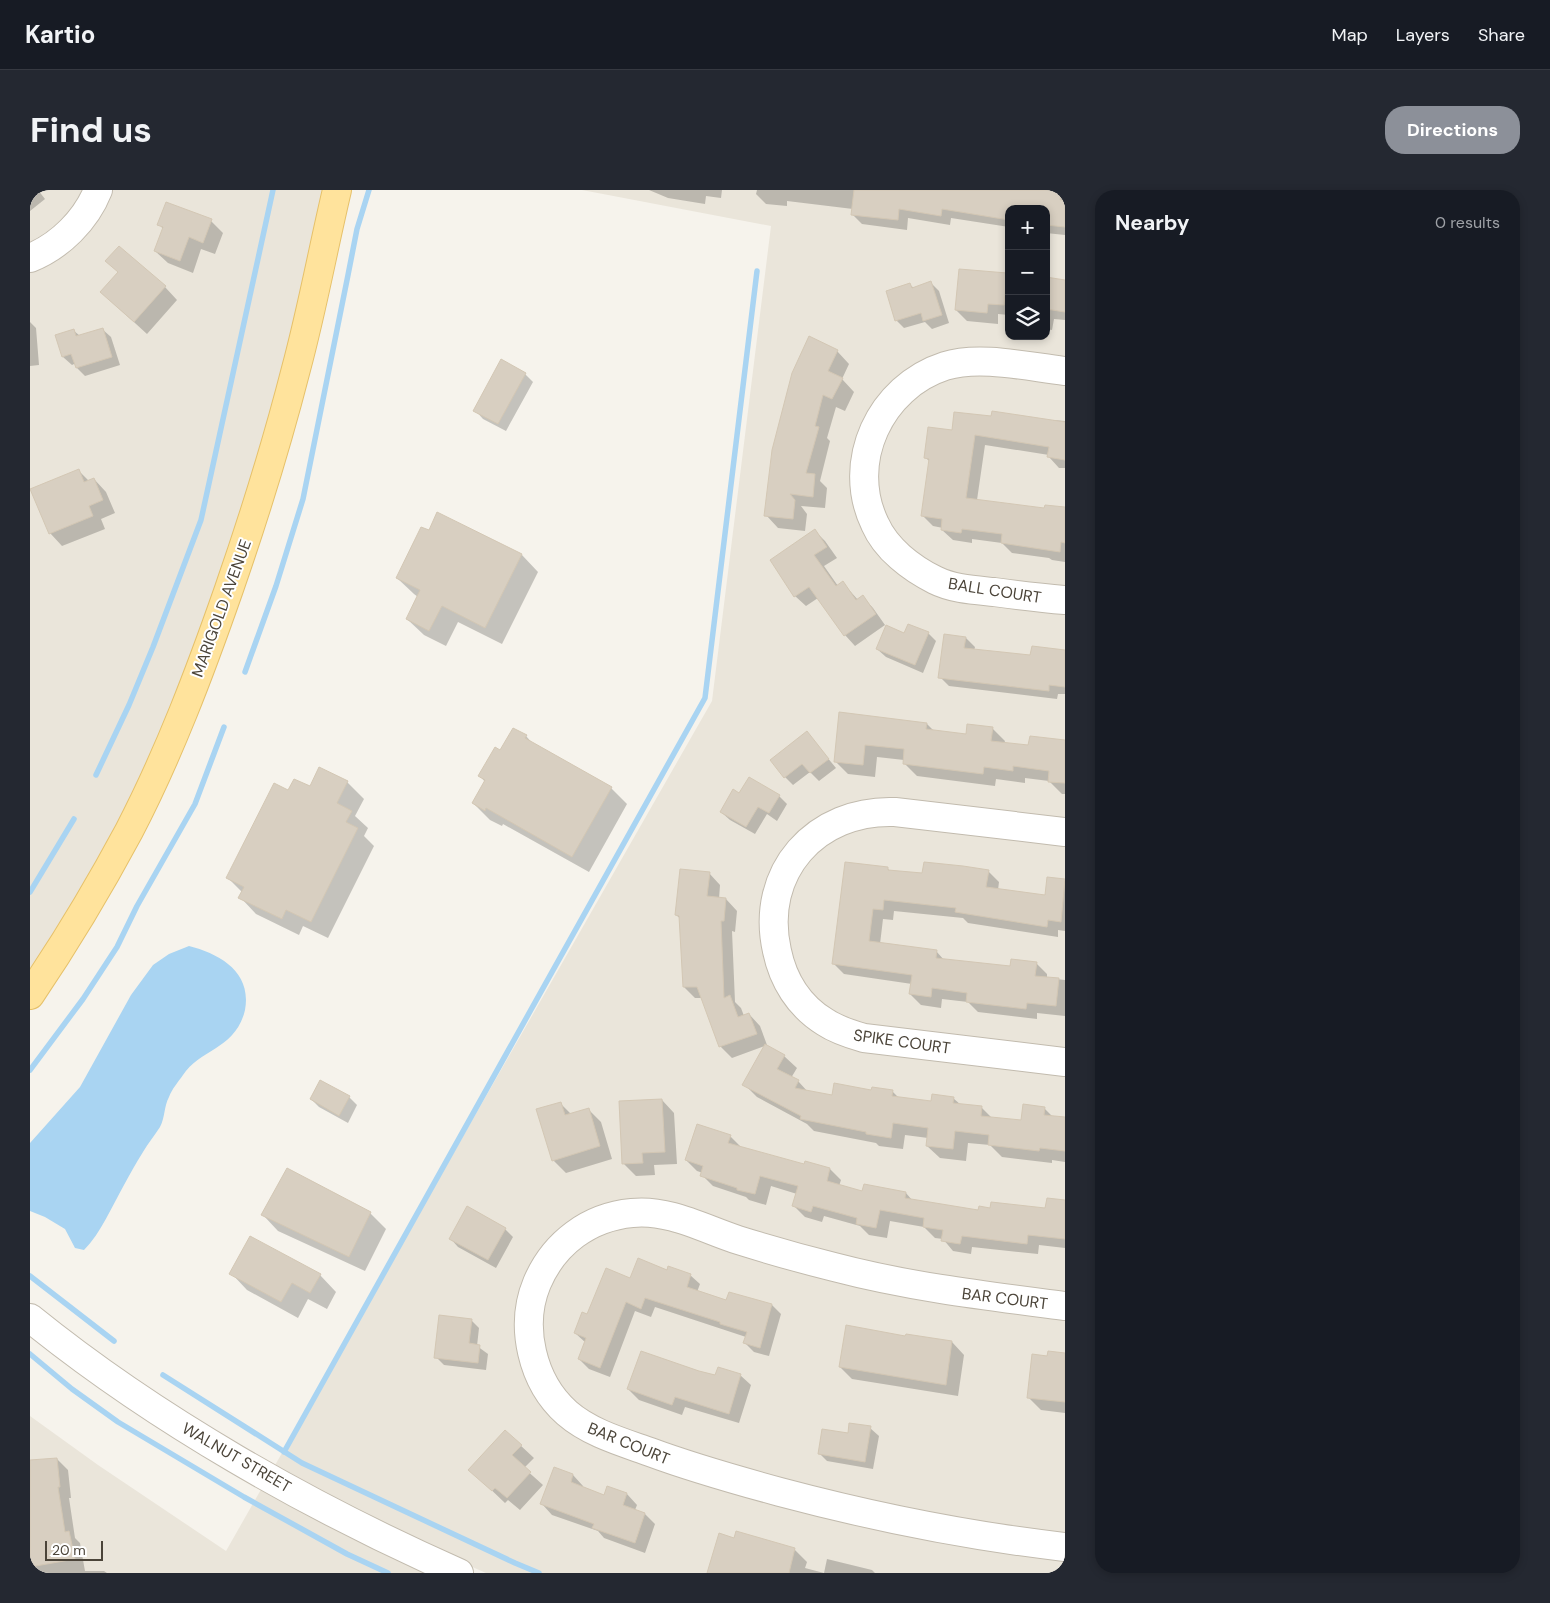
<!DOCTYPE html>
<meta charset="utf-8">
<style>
:root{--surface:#171b24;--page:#242831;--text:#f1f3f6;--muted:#9ea1a6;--line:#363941;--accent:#8c9099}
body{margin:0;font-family:"DM Sans",sans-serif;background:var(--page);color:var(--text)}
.controls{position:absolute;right:15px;top:15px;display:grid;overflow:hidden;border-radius:10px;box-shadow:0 2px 8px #0003}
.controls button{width:45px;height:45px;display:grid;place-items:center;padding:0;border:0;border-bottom:1px solid var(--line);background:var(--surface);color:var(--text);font:25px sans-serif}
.scale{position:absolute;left:15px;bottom:12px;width:58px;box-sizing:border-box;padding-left:5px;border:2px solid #4b4439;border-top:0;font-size:14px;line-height:18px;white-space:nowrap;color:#4b4439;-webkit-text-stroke:4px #fff;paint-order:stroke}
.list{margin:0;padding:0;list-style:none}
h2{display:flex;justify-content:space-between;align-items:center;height:65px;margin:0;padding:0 20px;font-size:21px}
h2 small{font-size:16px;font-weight:400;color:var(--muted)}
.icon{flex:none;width:28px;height:28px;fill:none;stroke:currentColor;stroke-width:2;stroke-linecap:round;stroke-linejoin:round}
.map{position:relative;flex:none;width:1035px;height:1383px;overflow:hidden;border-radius:20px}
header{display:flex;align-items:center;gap:30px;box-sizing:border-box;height:70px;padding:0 25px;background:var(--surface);border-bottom:1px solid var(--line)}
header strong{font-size:24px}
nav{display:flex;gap:28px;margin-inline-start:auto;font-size:18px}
.intro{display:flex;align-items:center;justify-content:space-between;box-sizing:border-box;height:120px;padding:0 30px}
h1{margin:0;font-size:35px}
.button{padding:12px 22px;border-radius:20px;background:var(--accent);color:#fff;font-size:18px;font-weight:700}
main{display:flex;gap:30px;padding:0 30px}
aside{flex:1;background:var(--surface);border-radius:20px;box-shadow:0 2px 8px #0003}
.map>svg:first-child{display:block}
</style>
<header>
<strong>Kartio</strong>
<nav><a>Map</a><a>Layers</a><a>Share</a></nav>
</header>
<div class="intro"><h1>Find us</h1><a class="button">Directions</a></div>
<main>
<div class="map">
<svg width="1035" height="1383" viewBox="0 0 1035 1383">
<rect width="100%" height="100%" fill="#f6f3ec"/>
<path fill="#eae5da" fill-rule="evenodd" d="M 0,0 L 57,0 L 35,32 L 0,56 Z
M 79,0 L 296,0 L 258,173 L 171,450 L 91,634 L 0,787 L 0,79 Z
M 552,0 L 1035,0 L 1035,170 L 955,160 L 834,237 L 861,373 L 1035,422 L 1035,631 L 867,611 L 749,672 L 765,821 L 1035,883 L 1035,1104 L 906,1088 L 808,1067 L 605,1011 L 494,1099 L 530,1231 L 1035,1369 L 1035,1383 L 456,1383 L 383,1351 L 244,1277 L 682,511 L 741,36 ZM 979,19 L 1016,19 L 1016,146 L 979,146 Z
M 953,182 L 1035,192 L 1035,399 L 933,387 L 891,370 L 860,339 L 846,302 L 848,260 L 877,211 L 919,186 Z
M 864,633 L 1035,653 L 1035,861 L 823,833 L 788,814 L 759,770 L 756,707 L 780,664 L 818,640 Z
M 626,1035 L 1035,1127 L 1035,1346 L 978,1339 L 818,1308 L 644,1259 L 559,1226 L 529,1199 L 513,1163 L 513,1106 L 545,1057 L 583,1037 Z
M 0,1226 L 68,1275 L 196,1361 L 233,1296 L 402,1383 L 0,1383 Z"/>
<path fill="#a9d4f2" d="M 159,756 C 190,764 222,782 215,820 C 206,859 170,859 153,885 C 148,892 142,899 139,907 C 134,916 135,928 130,937 C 125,945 118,953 113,962 C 106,973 100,984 94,995 C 82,1016 71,1043 54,1060 L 45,1058 L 35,1039 L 15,1027 L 0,1021 L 0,953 L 50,897 L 101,805 L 123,775 L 139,764 Z"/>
<path fill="#0003" d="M 0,0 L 8,0 L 15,9 L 0,21 Z
M 619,0 L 692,0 L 691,8 L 676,6 L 675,14 L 638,8 Z
M 727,0 L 1032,0 L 1035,3 L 1035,45 L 1016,43 L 1016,19 L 979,19 L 979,37 L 921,28 L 920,35 L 878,28 L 877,40 L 832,34 L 822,24 L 823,19 L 757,11 L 757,16 L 736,14 L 726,4 Z
M 181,31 L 193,43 L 185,64 L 171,59 L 163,83 L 138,73 L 125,61 L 133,39 L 129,34 Z
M 976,85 L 979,87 L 979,125 L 968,124 L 968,134 L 937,131 L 926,120 Z
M 1016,89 L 1035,91 L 1035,130 L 1024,129 L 1022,140 L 1016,139 Z
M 901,93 L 909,101 L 919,133 L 902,139 L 895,132 L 874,138 L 866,130 L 880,95 L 884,98 Z
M 135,97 L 147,110 L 117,144 L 71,102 Z
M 0,132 L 6,138 L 9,175 L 0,176 Z
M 72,139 L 81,147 L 90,175 L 55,186 L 47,178 L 46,173 L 42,175 L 33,167 L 27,146 L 43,140 L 50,146 Z
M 807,161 L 819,174 L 812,189 L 824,202 L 815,221 L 806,217 L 797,248 L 800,251 L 790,291 L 797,298 L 795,318 L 771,316 L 777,324 L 775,341 L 748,338 L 736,325 L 743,260 Z
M 495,184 L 503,192 L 476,241 L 453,229 L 445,220 Z
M 1023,230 L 1035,231 L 1035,278 L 1029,278 L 1019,267 L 1019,265 L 955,255 L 947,310 L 1015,319 L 1035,318 L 1035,372 L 1022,370 L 1019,368 L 982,363 L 972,353 L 942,349 L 942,353 L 923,350 L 912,340 L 913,338 L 903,336 L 893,326 L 900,272 L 896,268 L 923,242 L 1023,232 Z
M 49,281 L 59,291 L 64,289 L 76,302 L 85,323 L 71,329 L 75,339 L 32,356 L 20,343 Z
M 408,324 L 492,365 L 508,382 L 472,454 L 428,432 L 416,456 L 394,445 L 377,429 L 388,407 L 384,404 L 367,388 L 399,341 Z
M 785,341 L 795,351 L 807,368 L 794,376 L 808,396 L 813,393 L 828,410 L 833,407 L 843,418 L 855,435 L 825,456 L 815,445 L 788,408 L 776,416 L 765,406 Z
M 898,443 L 906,451 L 893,483 L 856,467 L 847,459 L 875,445 Z
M 936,448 L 945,457 L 944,461 L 1001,466 L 1035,461 L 1035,504 L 1028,504 L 1027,509 L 919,496 L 910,487 Z
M 810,523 L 897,534 L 905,542 L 937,546 L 962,538 L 975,551 L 974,554 L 999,557 L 1035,552 L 1035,604 L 1032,604 L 1019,591 L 995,588 L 995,593 L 966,589 L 965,596 L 887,586 L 874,573 L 874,570 L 847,567 L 845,587 L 818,584 L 805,571 Z
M 777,543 L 806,578 L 789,591 L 780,582 L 763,595 L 755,587 Z
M 496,546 L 504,555 L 581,598 L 597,614 L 559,682 L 473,634 L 472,636 L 460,630 L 443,613 L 455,592 L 450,586 L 471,562 Z
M 290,579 L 317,592 L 334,609 L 325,626 L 338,638 L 334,646 L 344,656 L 298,748 L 273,736 L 269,745 L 226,724 L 210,707 L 212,702 L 198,688 L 259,602 L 280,598 Z
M 710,605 L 749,606 L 757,614 L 747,631 L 737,624 L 725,644 L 700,630 L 691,622 Z
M 857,678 L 860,681 L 893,685 L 958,681 L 969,692 L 968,700 L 1016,706 L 1018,688 L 1035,691 L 1035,741 L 1028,740 L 1028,747 L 938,733 L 933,728 L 864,721 L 863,730 L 853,729 L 850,754 L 906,761 L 915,771 L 981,778 L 1006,773 L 1017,784 L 1017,788 L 1035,790 L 1035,826 L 1007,823 L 1007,829 L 948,822 L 938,812 L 912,809 L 911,818 L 891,815 L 880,804 L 882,794 L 814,784 L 803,773 Z
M 679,683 L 690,695 L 689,709 L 696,709 L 707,721 L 705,742 L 702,741 L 705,812 L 711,818 L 714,826 L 719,824 L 730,836 L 737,855 L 735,856 L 754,866 L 767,878 L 761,888 L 768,891 L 778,902 L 803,906 L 842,901 L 862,901 L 869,908 L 902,912 L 923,908 L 931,915 L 952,918 L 962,928 L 992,932 L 1014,918 L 1023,927 L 1035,928 L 1035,972 L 1022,970 L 1022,973 L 972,967 L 960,955 L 938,953 L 936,971 L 910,968 L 897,956 L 898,948 L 875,945 L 873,959 L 849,956 L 846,953 L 784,941 L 777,934 L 727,907 L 714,894 L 735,856 L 702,868 L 690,856 L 673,808 L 665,808 L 654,797 L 651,729 L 646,725 Z
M 319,907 L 327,915 L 318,933 L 289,917 L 281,909 Z
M 632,910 L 644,923 L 647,974 L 624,975 L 625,985 L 606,986 L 594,974 Z
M 530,913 L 541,924 L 558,919 L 571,932 L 582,969 L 536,983 L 523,970 Z
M 700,946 L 711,957 L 775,976 L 776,973 L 800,979 L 811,990 L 809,996 L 833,1003 L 876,1003 L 882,1010 L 950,1021 L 961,1019 L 1016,1020 L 1035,1011 L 1035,1058 L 1009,1055 L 1008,1064 L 942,1057 L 941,1064 L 923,1061 L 913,1049 L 905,1048 L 894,1037 L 860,1031 L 857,1048 L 839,1045 L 830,1036 L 794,1026 L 792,1032 L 775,1027 L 764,1016 L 767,1004 L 741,996 L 736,1015 L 719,1010 L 716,1007 L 683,996 L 672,985 L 673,983 L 667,981 L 656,970 Z
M 340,1023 L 356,1039 L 335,1081 L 248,1041 L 233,1025 Z
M 475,1039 L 483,1047 L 466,1078 L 428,1057 L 420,1048 Z
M 637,1081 L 660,1085 L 670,1094 L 667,1102 L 697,1111 L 742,1115 L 751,1124 L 739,1166 L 724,1162 L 715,1153 L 716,1147 L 625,1117 L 621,1127 L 605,1121 L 580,1187 L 559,1179 L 549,1169 L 556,1153 L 545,1143 L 558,1126 L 600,1089 Z
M 201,1083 L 290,1085 L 306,1102 L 297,1119 L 278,1109 L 268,1128 L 217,1100 Z
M 441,1130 L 449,1138 L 447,1156 L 458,1164 L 456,1180 L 414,1175 L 406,1167 Z
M 876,1147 L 922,1152 L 934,1165 L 928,1206 L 822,1189 L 810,1177 Z
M 1035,1165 L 1035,1223 L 1011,1220 L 999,1208 L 1018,1167 Z
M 710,1185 L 721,1195 L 709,1233 L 655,1217 L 652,1225 L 609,1210 L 598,1199 Z
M 840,1238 L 849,1246 L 843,1279 L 797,1271 L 789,1263 L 819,1245 Z
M 475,1241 L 504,1268 L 494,1278 L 513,1295 L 490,1320 L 478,1310 L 475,1313 L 453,1292 Z
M 27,1269 L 38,1280 L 41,1308 L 39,1308 L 45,1348 L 50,1353 L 55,1381 L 74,1381 L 77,1383 L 0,1383 L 0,1272 Z
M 525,1279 L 543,1285 L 553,1296 L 552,1298 L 575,1306 L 597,1304 L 607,1315 L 605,1320 L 615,1324 L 625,1334 L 615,1363 L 574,1348 L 568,1341 L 522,1325 L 512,1314 Z
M 705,1350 L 764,1359 L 777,1372 L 775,1378 L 794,1383 L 678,1383 Z
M 797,1369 L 842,1380 L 845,1383 L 794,1383 Z"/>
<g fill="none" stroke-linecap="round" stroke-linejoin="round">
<path stroke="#a9d4f2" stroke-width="5.5" d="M 215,482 L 246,396 L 273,309 L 318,85 L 327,39 L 339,0
M 66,585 L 99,515 L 123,457 L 171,330 L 243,0
M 0,702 L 44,629
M 0,880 L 53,809 L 87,757 L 107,716 L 165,614 L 194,537
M 0,1086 L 84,1151
M 0,1164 L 42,1199 L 88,1232 L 214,1307 L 317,1364 L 358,1383
M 133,1185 L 272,1273 L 485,1373 L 509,1383
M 254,1262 L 675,508 L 727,81"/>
</g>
<path fill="#d8cfc1" stroke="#d3c7b4" d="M 824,0 L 1031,0 L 1030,10 L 1035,10 L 1035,37 L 1016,35 L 1016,19 L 979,19 L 979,30 L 912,19 L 911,26 L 869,19 L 868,30 L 821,25 Z
M 136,12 L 182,29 L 173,53 L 159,47 L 150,71 L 124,61 L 133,37 L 127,35 Z
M 89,56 L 136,96 L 104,132 L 70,102 L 88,82 L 75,71 Z
M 929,79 L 977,83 L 974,115 L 958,114 L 957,123 L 925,120 Z
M 1016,87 L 1035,90 L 1035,122 L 1016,119 Z
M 901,91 L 912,125 L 893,131 L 891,123 L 865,131 L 856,101 L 880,93 L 882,98 Z
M 73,138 L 82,167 L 46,178 L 41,164 L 32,167 L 25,145 L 44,139 L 46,146 Z
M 779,146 L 808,160 L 798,181 L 813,188 L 802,209 L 793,205 L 785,236 L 789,237 L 776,283 L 785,284 L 783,307 L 760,304 L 765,310 L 763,329 L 734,326 L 742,260 L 762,183 Z
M 471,169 L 496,183 L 468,234 L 443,221 Z
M 962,221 L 1035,232 L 1035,270 L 1017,267 L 1019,257 L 945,245 L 936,308 L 1014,318 L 1015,315 L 1035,317 L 1035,353 L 1031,352 L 1030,362 L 971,353 L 972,344 L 932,339 L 931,343 L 911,340 L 912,329 L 891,326 L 899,269 L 894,268 L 898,237 L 922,240 L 924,222 L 961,226 Z
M 49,279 L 54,292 L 64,288 L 73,310 L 59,316 L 63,326 L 19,344 L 0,299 Z
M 407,322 L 492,364 L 455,438 L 412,416 L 399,441 L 376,429 L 390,400 L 366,388 L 391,337 L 399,340 Z
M 785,339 L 797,357 L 784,365 L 806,396 L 813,391 L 826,410 L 833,405 L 846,424 L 814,446 L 779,397 L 764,407 L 740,370 Z
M 878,434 L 899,442 L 885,475 L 846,459 L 856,435 L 874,443 Z
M 914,444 L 936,447 L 934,458 L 1000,465 L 1002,456 L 1035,460 L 1035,497 L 1019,495 L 1019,501 L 908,488 Z
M 809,522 L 897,533 L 896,539 L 936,544 L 937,534 L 963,537 L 961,551 L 998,555 L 1000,546 L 1035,550 L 1035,593 L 1018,592 L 1019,581 L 983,576 L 983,581 L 954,577 L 953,584 L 873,574 L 874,559 L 835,555 L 833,575 L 804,572 Z
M 483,538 L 497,545 L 495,548 L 582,597 L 542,667 L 456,618 L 455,621 L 442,613 L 455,590 L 448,586 L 465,557 L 470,560 Z
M 777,541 L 799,569 L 780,583 L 772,574 L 754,588 L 740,570 Z
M 289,577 L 318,591 L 307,613 L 322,621 L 316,632 L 328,638 L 281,732 L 256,720 L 252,729 L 208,708 L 214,697 L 196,688 L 244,593 L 258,600 L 264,589 L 280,596 Z
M 719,587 L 750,605 L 739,623 L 728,617 L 716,637 L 690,622 L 703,599 L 709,603 Z
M 815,672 L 858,677 L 858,680 L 892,683 L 894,672 L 933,676 L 959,680 L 956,697 L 1015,705 L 1017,687 L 1035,689 L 1031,732 L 1018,730 L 1017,737 L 925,722 L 926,718 L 854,710 L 853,720 L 843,719 L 839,751 L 907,760 L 906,768 L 980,776 L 981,769 L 1007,772 L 1005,786 L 1029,788 L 1026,816 L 997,813 L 996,819 L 936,812 L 937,803 L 902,798 L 901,807 L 879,804 L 882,785 L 802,774 Z
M 650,679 L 680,682 L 677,706 L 696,708 L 694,731 L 691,731 L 694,808 L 700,805 L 708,827 L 719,823 L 727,844 L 689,857 L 667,797 L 653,797 L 649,726 L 645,725 Z
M 735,854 L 755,865 L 747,879 L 769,890 L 765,898 L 802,905 L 804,893 L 841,900 L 842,897 L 863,900 L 862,906 L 901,911 L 902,904 L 924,907 L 923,913 L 952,916 L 951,926 L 991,930 L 993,914 L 1015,917 L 1014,925 L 1035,927 L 1035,961 L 1010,958 L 1009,961 L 958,955 L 959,945 L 925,941 L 923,959 L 896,956 L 898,938 L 863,933 L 861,948 L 836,944 L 836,942 L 770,929 L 771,926 L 712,895 Z
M 290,890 L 320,906 L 309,926 L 280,909 Z
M 632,909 L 635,962 L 612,963 L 613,973 L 592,974 L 589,911 Z
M 531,912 L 535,925 L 559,918 L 570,956 L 522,971 L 506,919 Z
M 667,934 L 701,945 L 698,953 L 774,974 L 775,971 L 800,978 L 797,991 L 832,1001 L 834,994 L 876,1002 L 875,1008 L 948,1020 L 949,1016 L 960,1018 L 961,1012 L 1015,1018 L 1017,1008 L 1035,1010 L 1035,1049 L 998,1045 L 997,1054 L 932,1046 L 930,1054 L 911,1051 L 913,1040 L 893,1037 L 894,1028 L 850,1020 L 846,1038 L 826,1034 L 827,1028 L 783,1016 L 781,1022 L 762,1016 L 768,996 L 730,986 L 725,1004 L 707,1000 L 707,998 L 670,986 L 673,976 L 655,970 Z
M 257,978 L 341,1022 L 319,1067 L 231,1025 Z
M 437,1016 L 476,1038 L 458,1070 L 419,1049 Z
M 220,1046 L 291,1084 L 280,1103 L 262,1093 L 251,1112 L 199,1084 Z
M 608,1068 L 637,1080 L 638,1076 L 661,1084 L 657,1097 L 696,1110 L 699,1102 L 742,1114 L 730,1158 L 713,1153 L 717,1142 L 690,1134 L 690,1132 L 615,1108 L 611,1119 L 596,1112 L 570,1178 L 548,1169 L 556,1148 L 544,1143 L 552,1122 L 557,1124 L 576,1078 L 600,1088 Z
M 409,1125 L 442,1129 L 439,1153 L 450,1155 L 448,1173 L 404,1168 Z
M 816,1135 L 875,1146 L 876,1144 L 922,1151 L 916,1195 L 809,1177 Z
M 611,1161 L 669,1181 L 685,1185 L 688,1177 L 711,1184 L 699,1224 L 645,1207 L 642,1215 L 597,1199 Z
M 1018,1161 L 1035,1163 L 1035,1212 L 997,1208 L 1002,1164 L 1017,1166 Z
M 819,1233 L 841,1236 L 835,1272 L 788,1264 L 792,1239 L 818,1243 Z
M 475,1240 L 492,1255 L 482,1265 L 501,1282 L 477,1308 L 465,1298 L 462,1301 L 438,1280 Z
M 27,1268 L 30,1297 L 28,1297 L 35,1342 L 39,1341 L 45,1369 L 0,1377 L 0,1270 Z
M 524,1277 L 543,1284 L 541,1292 L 574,1305 L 577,1296 L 597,1303 L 593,1315 L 615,1323 L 605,1353 L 562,1338 L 564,1334 L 510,1314 Z
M 706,1341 L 765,1358 L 759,1383 L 677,1383 L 689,1343 L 704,1348 Z"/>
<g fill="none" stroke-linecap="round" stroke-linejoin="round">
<g stroke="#c2bbae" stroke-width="30">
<path id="minor" d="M 0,68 C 30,56 56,30 68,0
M 1035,181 C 999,177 950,165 915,176 C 850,197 815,272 845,334 C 856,359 881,378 905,390 C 923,399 944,400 964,402 C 987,405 1011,408 1035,410
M 1035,642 L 865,622 C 786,619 729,682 747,761 C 753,790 769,816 795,832 C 807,840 820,844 834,848 L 1035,872
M 1035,1116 C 957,1106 880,1097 804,1077 C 772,1069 740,1060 708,1050 C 674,1039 639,1019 602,1023 C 559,1027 524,1053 507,1093 C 489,1136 502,1192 537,1223 C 560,1243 592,1252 620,1262 C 663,1278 706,1290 750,1302 C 844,1327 938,1346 1035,1357
M 0,1128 C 126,1230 280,1317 429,1383"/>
</g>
<g stroke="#e6c16a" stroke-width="30">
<path id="major" d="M 0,805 C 36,752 69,697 99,641 C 139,564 170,482 199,399 C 224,327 247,253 266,179 C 282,120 293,59 307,0"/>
</g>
<use href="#minor" stroke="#fff" stroke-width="28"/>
<use href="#major" stroke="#ffe39c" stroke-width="28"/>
</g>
<g text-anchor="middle" stroke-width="4" stroke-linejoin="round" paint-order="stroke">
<g font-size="16" fill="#4b4439" stroke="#fff">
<text transform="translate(965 400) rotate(9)" y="6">BALL COURT</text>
<text transform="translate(191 418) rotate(-70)" y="6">MARIGOLD AVENUE</text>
<text transform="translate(872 851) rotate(8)" y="6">SPIKE COURT</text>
<text transform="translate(975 1108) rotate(7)" y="6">BAR COURT</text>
<text transform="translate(599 1253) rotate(22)" y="6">BAR COURT</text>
<text transform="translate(207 1267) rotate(30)" y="6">WALNUT STREET</text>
</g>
</g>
</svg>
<div class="controls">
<button>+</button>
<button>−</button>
<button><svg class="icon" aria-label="layers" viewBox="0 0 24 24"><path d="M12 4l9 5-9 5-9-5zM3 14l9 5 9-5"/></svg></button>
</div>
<div class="scale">20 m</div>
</div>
<aside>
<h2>Nearby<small>0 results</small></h2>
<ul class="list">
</ul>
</aside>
</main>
